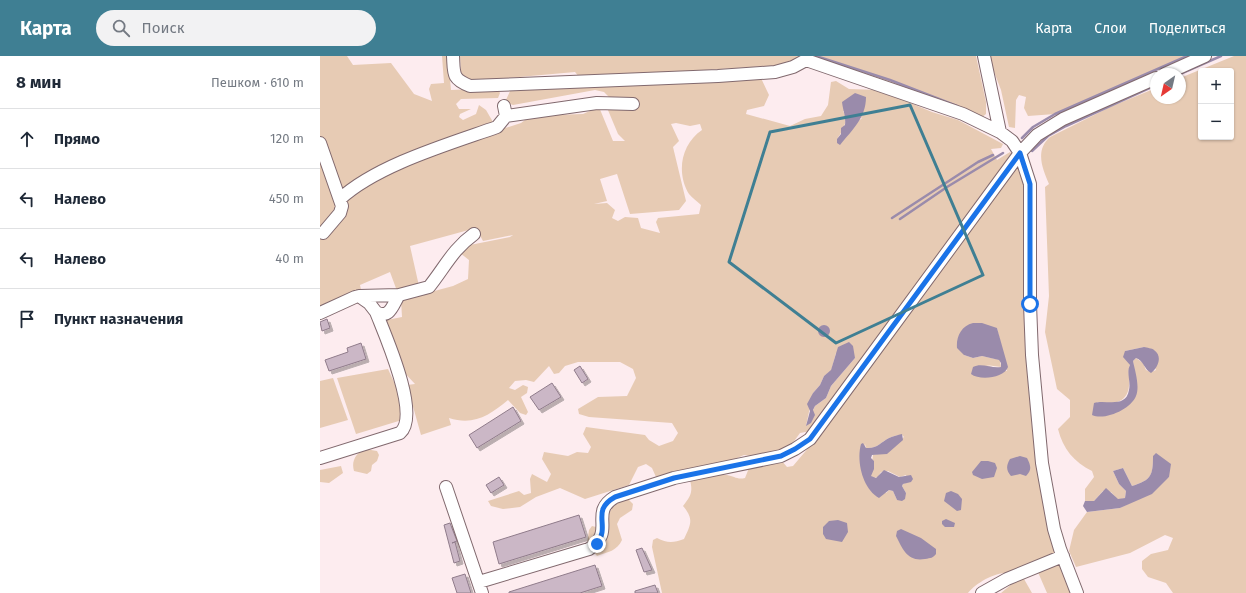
<!DOCTYPE html>
<html lang="ru">
<meta charset="utf-8">
<style>
:root{--surface:#fff;--page:#f2f2f3;--text:#1f2937;--muted:#747a83;--line:#e0e1e3;--accent:#3f7f93}
body{margin:0;font-family:"Fira Sans",sans-serif;background:var(--page);color:var(--text)}
.controls{position:absolute;right:12px;top:12px;display:grid;overflow:hidden;border-radius:4px;box-shadow:0 1px 3px #0004}
.controls button{width:36px;height:36px;display:grid;place-items:center;padding:0;border:0;border-bottom:1px solid var(--line);background:var(--surface);color:var(--text);font:20px sans-serif}
.compass{position:absolute;left:830px;top:12px;width:36px;height:36px;border-radius:50%;background:var(--surface);box-shadow:0 1px 3px #0004;rotate:214deg}
.stop{position:absolute;width:12px;height:12px;margin:-9px;border:3px solid #1a73e8;border-radius:50%;background:#fff}
.stop.end{background:#1a73e8;border-color:#fff;box-shadow:0 1px 4px #0008}
.list{margin:0;padding:0;list-style:none}
h2{display:flex;justify-content:space-between;align-items:center;height:52px;margin:0;padding:0 16px;font-size:17px}
h2 small{font-size:13px;font-weight:400;color:var(--muted)}
.list li{display:grid;grid-template-columns:26px 1fr auto;gap:12px;align-items:center;box-sizing:border-box;height:60px;padding:0 16px;border-top:1px solid var(--line)}
.list b{display:block;font-size:15px;white-space:nowrap}
.list em{font-size:13px;font-style:normal;color:var(--muted)}
.icon{flex:none;width:22px;height:22px;fill:none;stroke:currentColor;stroke-width:2;stroke-linecap:round;stroke-linejoin:round}
.map{position:relative;flex:none;width:926px;height:537px;overflow:hidden}
header{display:flex;align-items:center;gap:24px;box-sizing:border-box;height:56px;padding:0 20px;background:var(--accent);color:#fff}
header strong{font-size:19px}
nav{display:flex;gap:22px;margin-inline-start:auto;font-size:14px}
.search{width:280px;height:36px;background:var(--page);display:flex;align-items:center;gap:10px;box-sizing:border-box;padding:0 14px;border-radius:22px;color:var(--muted);font-size:15px}
main{display:flex}
aside{flex:1;background:var(--surface)}
.map>svg:first-child{display:block}
</style>
<header>
<strong>Карта</strong>
<div class="search"><svg class="icon" aria-label="search" viewBox="0 0 24 24"><circle cx="10" cy="10" r="6"/><path d="M15 15l6 6"/></svg>Поиск</div>
<nav><a>Карта</a><a>Слои</a><a>Поделиться</a></nav>
</header>
<main>
<aside>
<h2>8 мин<small>Пешком · 610 m</small></h2>
<ul class="list">
<li><svg class="icon" aria-label="ahead" viewBox="0 0 24 24"><path d="M12 20V5M6 11l6-6 6 6"/></svg><div><b>Прямо</b></div><em>120 m</em></li>
<li><svg class="icon" aria-label="left" viewBox="0 0 24 24"><path d="M17 20v-9H6M10 6l-5 5 5 5"/></svg><div><b>Налево</b></div><em>450 m</em></li>
<li><svg class="icon" aria-label="left" viewBox="0 0 24 24"><path d="M17 20v-9H6M10 6l-5 5 5 5"/></svg><div><b>Налево</b></div><em>40 m</em></li>
<li><svg class="icon" aria-label="arrive" viewBox="0 0 24 24"><path d="M6 21V4h12l-3 4 3 4H6"/></svg><div><b>Пункт назначения</b></div></li>
</ul>
</aside>
<div class="map">
<svg width="926" height="537" viewBox="0 0 926 537">
<defs>
<filter id="shadow"><feDropShadow dx="3" dy="3" stdDeviation="0" flood-color="#0004"/></filter>
</defs>
<rect width="100%" height="100%" fill="#fdecef"/>
<path fill="#e7cbb4" fill-rule="evenodd" d="M 0,0 L 27,0 L 33,9 L 71,7 L 94,38 L 112,45 L 109,33 L 111,28 L 124,27 L 122,0 L 128,0 L 131,34 L 177,32 L 180,37 L 178,42 L 141,43 L 136,48 L 139,53 L 151,53 L 140,58 L 139,61 L 143,64 L 156,58 L 159,49 L 166,54 L 173,66 L 142,86 L 201,67 L 205,64 L 205,60 L 263,58 L 279,51 L 293,85 L 305,85 L 298,78 L 285,47 L 290,42 L 284,36 L 275,34 L 193,49 L 185,46 L 191,33 L 441,22 L 449,39 L 444,50 L 427,54 L 426,58 L 470,70 L 485,63 L 501,60 L 508,49 L 511,26 L 516,25 L 529,33 L 559,34 L 612,56 L 638,64 L 683,88 L 681,92 L 671,93 L 677,104 L 690,96 L 693,99 L 543,301 L 491,375 L 480,377 L 467,395 L 437,401 L 424,399 L 404,408 L 375,412 L 336,421 L 332,412 L 326,408 L 318,411 L 309,429 L 265,443 L 240,432 L 216,441 L 200,451 L 183,453 L 171,450 L 168,445 L 199,435 L 204,439 L 211,437 L 210,423 L 212,418 L 227,426 L 231,418 L 222,403 L 224,396 L 248,400 L 257,396 L 268,397 L 271,391 L 263,378 L 266,371 L 325,379 L 329,384 L 339,390 L 353,385 L 358,377 L 352,367 L 269,361 L 259,358 L 258,353 L 278,341 L 307,340 L 316,322 L 313,313 L 300,306 L 258,306 L 245,310 L 239,317 L 234,318 L 229,310 L 214,326 L 206,324 L 195,325 L 189,332 L 195,334 L 203,329 L 208,331 L 207,337 L 201,341 L 208,356 L 206,359 L 200,357 L 188,344 C 170,359 154,370 129,362 L 131,369 L 101,379 L 87,329 L 95,328 L 81,313 L 64,267 L 67,264 L 82,261 L 81,244 L 133,230 L 148,223 L 149,204 L 140,197 L 140,191 L 190,181 L 193,179 L 163,185 L 156,172 L 90,190 L 99,230 L 77,235 L 70,216 L 40,229 L 42,238 L 0,255 ZM 523,55 L 542,62 L 517,83 C 523,75 529,64 523,55 ZM 356,67 L 370,70 L 380,68 L 382,74 C 361,88 356,117 369,138 C 372,142 377,145 381,149 L 379,158 L 338,162 L 336,166 L 340,177 L 321,172 L 318,162 L 305,161 L 298,165 L 292,162 L 295,154 L 287,147 L 274,148 L 287,145 L 280,123 L 297,118 L 310,158 L 359,154 L 366,145 L 353,91 L 359,85 L 351,68 ZM 516,297 L 535,302 L 511,330 L 506,342 L 495,350 L 486,370 L 493,337 L 500,329 L 504,320 L 511,315 Z
M 140,0 L 479,0 L 476,6 L 464,9 L 260,22 L 255,16 L 155,25 L 145,22 L 141,16 Z
M 489,0 L 656,0 L 666,46 L 666,58 L 661,62 Z
M 668,0 L 867,0 L 735,58 L 708,60 L 704,52 L 706,41 L 699,39 L 696,44 L 695,72 L 689,71 L 681,34 Z
M 914,0 L 926,0 L 926,537 L 853,537 L 846,527 L 828,521 L 822,513 L 822,505 L 831,498 L 848,494 L 853,482 L 845,479 L 810,497 L 756,511 L 749,495 L 754,474 L 767,456 L 800,452 L 819,442 L 849,421 L 833,401 C 833,420 831,424 812,430 L 803,412 L 793,415 L 799,428 L 806,435 L 805,442 L 798,444 L 791,436 L 783,435 L 774,445 L 765,445 L 765,433 L 774,421 L 772,415 C 754,406 743,393 738,373 L 750,361 L 750,344 L 737,333 L 725,276 L 729,240 L 725,131 L 729,128 C 722,112 715,94 730,81 L 790,51 L 836,32 L 836,42 L 860,42 L 860,22 ZM 881,15 L 911,15 L 911,81 L 881,81 ZM 824,291 L 836,314 L 831,316 L 826,314 L 823,307 L 816,302 L 813,305 L 817,333 L 784,360 L 777,346 C 799,350 811,344 809,321 C 809,317 808,314 810,309 L 805,295 Z
M 691,112 L 699,112 L 705,119 L 705,291 L 712,371 L 728,474 L 752,537 L 727,537 L 717,514 L 703,511 L 704,523 L 712,537 L 681,537 L 693,527 L 691,517 C 677,515 657,526 648,537 L 342,537 L 332,491 L 333,484 L 337,482 C 347,487 353,487 364,483 C 371,468 374,463 363,450 C 371,440 373,436 370,424 C 382,420 395,418 407,419 C 414,420 417,424 425,422 L 429,412 L 461,404 L 467,411 L 473,410 L 495,384 ZM 677,272 L 687,315 L 666,309 L 681,311 L 680,304 L 662,300 L 653,302 L 644,299 ZM 582,379 L 584,381 L 562,397 L 553,399 L 550,420 L 554,422 L 558,421 L 561,416 L 568,415 L 580,421 L 586,419 L 588,426 L 583,428 L 582,430 L 586,437 L 577,444 L 573,435 L 569,434 L 566,437 L 541,409 L 545,388 L 546,392 C 557,393 561,386 569,382 C 573,380 578,379 582,379 Z
M 68,313 L 80,339 L 82,364 L 36,378 L 17,322 Z
M 13,322 L 28,364 L 0,372 L 0,325 Z
M 45,393 L 57,395 L 59,399 L 57,405 L 52,409 L 51,415 L 47,418 L 34,415 C 31,405 36,397 45,393 Z
M 21,410 L 23,417 L 9,427 L 0,426 L 0,414 Z
M 299,444 L 309,444 L 313,448 L 312,454 L 300,462 L 297,468 L 302,484 C 297,495 288,496 277,500 L 274,496 L 287,484 C 289,466 284,458 299,444 Z
M 272,470 L 276,471 L 279,475 L 279,482 L 267,488 L 269,474 Z"/>
<path fill="#9a8bab" d="M 535,37 L 546,41 C 546,62 532,74 520,89 L 517,87 L 517,83 L 521,78 L 521,72 L 525,69 C 526,60 523,55 522,46 Z
M 653,267 L 662,267 L 677,272 L 688,311 C 684,322 660,325 651,318 L 653,311 C 662,306 671,313 681,311 L 681,307 L 679,304 L 662,300 L 653,302 L 644,299 L 637,292 C 636,281 641,270 653,267 Z
M498 275a6 6 0 1 1 12 0a6 6 0 1 1-12 0Z
M 529,286 L 533,290 L 535,302 L 511,330 L 506,342 L 495,350 L 493,354 L 495,359 L 491,367 L 486,370 L 490,355 L 487,348 L 493,337 L 500,329 L 504,320 L 511,314 L 518,291 Z
M 824,291 C 827,292 832,292 834,294 C 843,300 838,312 831,317 C 824,313 824,305 816,302 L 813,305 C 815,315 820,330 816,340 C 811,353 785,365 772,359 L 774,347 C 785,343 806,353 809,334 C 811,326 806,316 810,309 L 803,301 L 805,295 Z
M 582,378 L 583,384 L 567,398 L 552,399 L 551,402 L 554,405 L 554,413 L 551,420 L 556,422 L 564,414 L 579,421 L 591,419 L 593,423 L 591,426 L 583,428 L 582,430 L 586,437 L 585,443 L 582,445 L 577,444 L 573,435 L 569,434 L 559,442 C 543,433 536,406 541,388 L 543,387 L 546,392 C 557,393 561,386 569,382 C 573,380 578,379 582,378 Z
M 836,397 L 851,408 L 849,421 L 832,438 L 800,452 L 767,456 L 763,450 L 765,445 L 774,445 L 786,432 L 798,443 L 805,442 L 806,435 L 799,428 L 793,415 L 803,412 L 812,430 C 831,424 833,420 833,400 Z
M 700,400 L 707,402 C 711,410 712,414 706,420 L 700,418 L 691,420 C 686,414 686,410 690,403 Z
M 661,405 L 668,405 L 675,407 L 677,412 L 674,421 L 662,423 L 653,419 L 652,416 Z
M 631,435 L 638,438 L 642,443 L 641,454 L 637,455 L 624,445 L 626,437 Z
M 626,463 L 635,467 L 634,471 L 625,471 L 622,468 L 622,465 Z
M 518,464 L 527,467 L 528,476 L 522,486 L 506,483 L 503,478 L 503,471 L 509,465 Z
M 581,473 L 601,482 L 616,493 L 616,498 C 613,502 611,502 605,503 C 588,506 583,494 576,480 L 577,475 Z"/>
<g fill="none" stroke-linecap="round" stroke-linejoin="round">
<path stroke="#9a8bab" stroke-width="2.5" d="M 496,0 L 570,24 L 637,50
M 860,18 L 901,0
M 702,82 L 713,71 L 735,58 L 867,0
M 712,95 L 728,80 L 746,70 L 836,29
M 572,162 L 658,106 L 673,99
M 580,163 L 627,131 L 683,97"/>
</g>
<path fill="#cbb7c6" stroke="#907c8b" filter="url(#shadow)" d="M 7,263 L 10,272 L 2,275 L 0,266 Z
M 41,287 L 46,303 L 9,315 L 5,304 L 28,296 L 27,292 Z
M 260,310 L 268,323 L 262,327 L 254,314 Z
M 232,327 L 241,341 L 219,354 L 210,341 Z
M 193,351 L 201,365 L 157,392 L 149,379 Z
M 179,421 L 184,429 L 171,437 L 166,429 Z
M 259,459 L 266,481 L 179,508 L 173,486 Z
M 130,467 L 137,485 L 132,487 L 135,486 L 140,505 L 134,507 L 124,469 Z
M 322,492 L 332,514 L 324,516 L 316,494 Z
M 275,509 L 282,530 L 260,537 L 189,537 L 189,536 Z
M 145,518 L 151,537 L 137,537 L 132,522 Z
M 335,529 L 338,537 L 315,537 L 315,535 Z"/>
<g fill="none" stroke-linecap="round" stroke-linejoin="round">
<g stroke="#81696e" stroke-width="14">
<path id="minor" d="M 133,0 C 134,18 132,23 150,30 L 398,20 L 455,16 L 473,11 L 486,4 L 643,58 L 680,76
M 664,0 L 680,76 L 692,85 L 700,97 L 710,128 L 710,248 L 712,299 L 722,407 L 734,473 L 740,493 L 757,537
M 845,18 L 885,0
M 186,60 L 277,47 L 313,48
M 0,87 L 22,150 L 20,157 L 3,177
M 20,143 C 57,109 129,88 177,71 L 186,60 L 184,50
M 39,240 L 79,239
M 56,256 C 70,264 73,248 79,239 L 109,231 C 125,211 133,193 154,178
M 0,257 L 35,241 L 39,240 L 49,247 L 56,256 C 65,279 101,359 80,377 L 0,402
M 126,431 L 162,537
M 159,526 L 269,493 C 297,475 268,457 295,441 L 354,422 L 461,400 L 475,393 L 490,383 L 700,97 L 717,79 L 743,63 L 836,22
M 662,537 L 687,523 L 743,500"/>
</g>
<use href="#minor" stroke="#fff" stroke-width="12"/>
</g>
<g fill="none" stroke-linecap="round" stroke-linejoin="round">
<path stroke="#1a73e8" stroke-width="5" d="M 277,488 C 291,469 270,455 295,441 L 354,422 L 461,400 L 475,393 L 490,383 L 700,97 L 710,128 L 710,248"/>
</g>
<path fill="none" stroke="#3f7f93" stroke-width="3" stroke-linejoin="round" d="M 590,49 L 663,219 L 516,287 L 409,206 L 450,76 Z"/>
</svg>
<div class="controls">
<button>+</button>
<button>−</button>
</div>
<svg class="compass" viewBox="-18 -18 36 36"><path d="M0-13l5 13h-10z" fill="#e53935"/><path d="M0 13l5-13h-10z" fill="#747a83"/></svg>
<div class="stop" style="left:710px;top:248px"></div>
<div class="stop end" style="left:277px;top:488px"></div>
</div>
</main>
